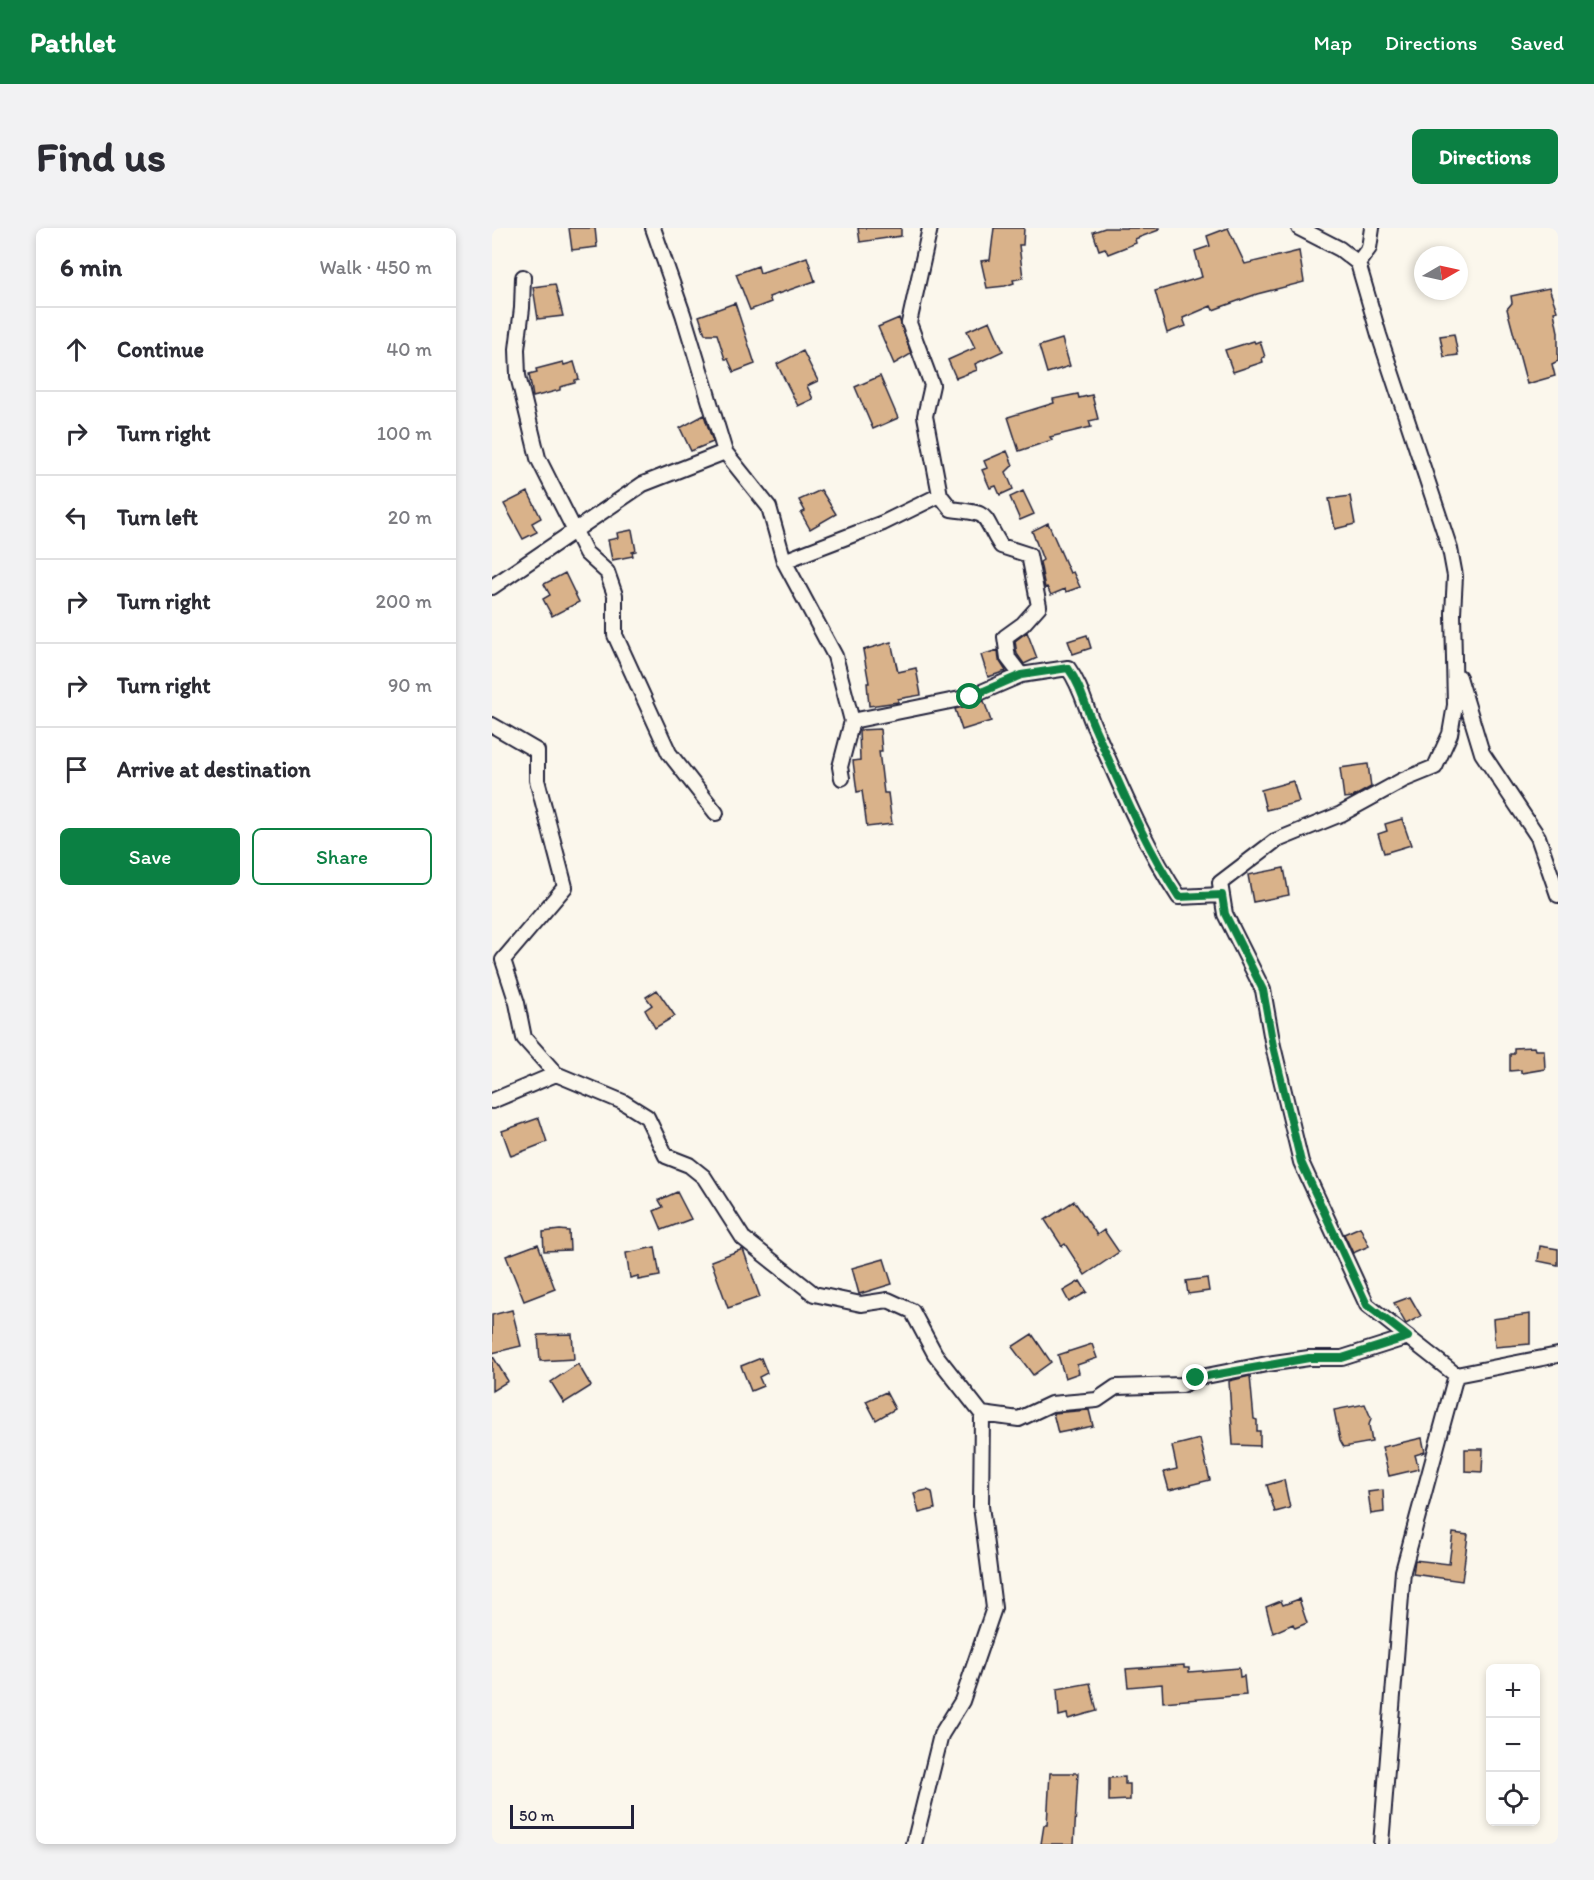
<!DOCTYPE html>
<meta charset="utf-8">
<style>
:root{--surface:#fff;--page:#f2f2f3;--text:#2b2b33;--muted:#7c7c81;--line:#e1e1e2;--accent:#0b8043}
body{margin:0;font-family:Itim,sans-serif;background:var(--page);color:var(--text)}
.controls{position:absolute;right:18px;bottom:18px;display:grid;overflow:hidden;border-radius:9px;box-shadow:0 3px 9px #0003}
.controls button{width:54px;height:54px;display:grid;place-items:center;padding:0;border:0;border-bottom:2px solid var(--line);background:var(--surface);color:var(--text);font:30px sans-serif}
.compass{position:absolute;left:922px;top:18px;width:54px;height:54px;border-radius:50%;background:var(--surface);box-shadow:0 3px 9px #0003;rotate:81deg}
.scale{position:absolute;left:18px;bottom:15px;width:124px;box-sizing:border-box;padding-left:6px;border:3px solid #22223b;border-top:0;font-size:16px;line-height:21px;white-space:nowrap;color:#22223b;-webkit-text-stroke:4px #fbf7ec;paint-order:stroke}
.stop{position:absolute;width:18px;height:18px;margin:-14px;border:4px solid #0b8043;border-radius:50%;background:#fff}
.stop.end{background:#0b8043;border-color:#fff;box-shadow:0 2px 6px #0008}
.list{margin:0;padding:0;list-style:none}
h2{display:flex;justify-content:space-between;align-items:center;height:78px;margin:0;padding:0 24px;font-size:26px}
h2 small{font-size:20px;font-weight:400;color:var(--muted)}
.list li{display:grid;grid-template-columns:39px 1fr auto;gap:18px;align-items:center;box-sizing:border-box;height:84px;padding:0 24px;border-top:2px solid var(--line)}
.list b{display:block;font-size:22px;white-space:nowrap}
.list em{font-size:20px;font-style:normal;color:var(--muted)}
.actions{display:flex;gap:12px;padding:18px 24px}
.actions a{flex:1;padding:14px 0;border:2px solid var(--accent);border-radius:9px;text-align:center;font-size:21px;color:var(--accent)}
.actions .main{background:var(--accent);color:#fff}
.icon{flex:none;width:33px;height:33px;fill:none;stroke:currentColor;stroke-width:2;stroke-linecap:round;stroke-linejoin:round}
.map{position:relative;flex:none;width:1066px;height:1616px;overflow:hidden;border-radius:9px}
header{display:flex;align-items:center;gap:36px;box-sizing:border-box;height:84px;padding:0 30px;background:var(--accent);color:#fff}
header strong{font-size:28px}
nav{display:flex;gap:33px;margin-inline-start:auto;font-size:21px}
.intro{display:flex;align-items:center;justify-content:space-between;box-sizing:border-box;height:144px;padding:0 36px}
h1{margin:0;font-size:42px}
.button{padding:15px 27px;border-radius:9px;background:var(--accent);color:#fff;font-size:21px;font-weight:700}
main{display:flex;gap:36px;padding:0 36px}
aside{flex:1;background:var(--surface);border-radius:9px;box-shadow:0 3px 9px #0003}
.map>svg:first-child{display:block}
</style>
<header>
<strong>Pathlet</strong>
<nav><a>Map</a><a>Directions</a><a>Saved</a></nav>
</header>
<div class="intro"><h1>Find us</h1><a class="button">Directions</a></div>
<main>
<aside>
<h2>6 min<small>Walk · 450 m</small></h2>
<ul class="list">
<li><svg class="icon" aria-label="ahead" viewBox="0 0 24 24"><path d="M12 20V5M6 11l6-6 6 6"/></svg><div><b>Continue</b></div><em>40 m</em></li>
<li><svg class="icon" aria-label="right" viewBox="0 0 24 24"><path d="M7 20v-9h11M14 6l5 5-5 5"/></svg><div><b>Turn right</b></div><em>100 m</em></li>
<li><svg class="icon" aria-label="left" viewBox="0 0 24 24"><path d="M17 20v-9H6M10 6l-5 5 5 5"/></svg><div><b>Turn left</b></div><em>20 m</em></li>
<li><svg class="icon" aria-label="right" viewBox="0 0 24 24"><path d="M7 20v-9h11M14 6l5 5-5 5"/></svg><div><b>Turn right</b></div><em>200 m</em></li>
<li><svg class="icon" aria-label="right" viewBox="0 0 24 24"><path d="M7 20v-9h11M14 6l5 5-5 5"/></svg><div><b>Turn right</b></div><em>90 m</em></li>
<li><svg class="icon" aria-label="arrive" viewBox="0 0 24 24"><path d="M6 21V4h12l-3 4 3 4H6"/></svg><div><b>Arrive at destination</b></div></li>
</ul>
<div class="actions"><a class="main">Save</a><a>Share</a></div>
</aside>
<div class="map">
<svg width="1066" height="1616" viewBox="0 0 1066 1616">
<rect width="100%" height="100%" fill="#fbf7ec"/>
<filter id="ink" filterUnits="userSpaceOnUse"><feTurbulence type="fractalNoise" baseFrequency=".0167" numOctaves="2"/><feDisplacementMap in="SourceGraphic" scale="12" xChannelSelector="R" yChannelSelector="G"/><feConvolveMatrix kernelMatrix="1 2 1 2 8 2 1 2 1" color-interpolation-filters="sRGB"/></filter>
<g filter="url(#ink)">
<path fill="#d9b28a" stroke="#22223b" stroke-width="1.5" d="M 77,0 L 103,0 L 105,19 L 80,22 Z
M 366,0 L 409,0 L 409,8 L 368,14 Z
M 502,0 L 532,0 L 531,17 L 527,17 L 531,50 L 521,52 L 522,55 L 513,58 L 495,60 L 489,33 L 498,32 Z
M 613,0 L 667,0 L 667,2 L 643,11 L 644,15 L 616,26 L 613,20 L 607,22 L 601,4 Z
M 736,0 L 753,36 L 807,23 L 812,54 L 765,66 L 721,82 L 719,78 L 691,90 L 694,98 L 675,105 L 663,63 L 710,49 L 703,23 L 718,18 L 715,8 Z
M 315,29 L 323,53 L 277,69 L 279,74 L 258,82 L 244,46 L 266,38 L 268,45 Z
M 63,56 L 71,88 L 46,91 L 41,59 Z
M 1057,60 L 1065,83 L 1062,84 L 1066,104 L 1066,133 L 1060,136 L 1063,148 L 1035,156 L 1015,81 L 1020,75 L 1019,68 Z
M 243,75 L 263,136 L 242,144 L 236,131 L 233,131 L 225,106 L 213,106 L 207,88 Z
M 407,90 L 419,126 L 402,136 L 386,99 Z
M 498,93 L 511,123 L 483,136 L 485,142 L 464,150 L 456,132 L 483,120 L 475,103 Z
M 962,106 L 966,127 L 952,129 L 948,108 Z
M 570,111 L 578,138 L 555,145 L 547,118 Z
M 762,113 L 763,115 L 768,113 L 773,129 L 770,130 L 771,134 L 741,144 L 733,122 Z
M 311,123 L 326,153 L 315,158 L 321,171 L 306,178 L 285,136 Z
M 71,134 L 72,137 L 82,134 L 87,151 L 83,152 L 83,155 L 68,159 L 68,162 L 41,169 L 37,146 L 45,144 L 44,141 Z
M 388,148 L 406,190 L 381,201 L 363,159 Z
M 586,166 L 587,170 L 600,167 L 606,191 L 597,193 L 599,199 L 558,209 L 560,212 L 527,223 L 516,189 L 562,175 L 561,171 Z
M 212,187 L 221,214 L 199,223 L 188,200 Z
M 515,223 L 521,237 L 514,244 L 521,261 L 508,267 L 504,258 L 498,260 L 490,242 L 495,240 L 492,233 Z
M 329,262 L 344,286 L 318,301 L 309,285 L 313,283 L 307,272 Z
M 531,263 L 542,286 L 528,292 L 518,269 Z
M 36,264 L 49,290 L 40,295 L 45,304 L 31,311 L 12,276 Z
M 858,268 L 863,296 L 843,301 L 837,271 Z
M 556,295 L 578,345 L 581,344 L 588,359 L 574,364 L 573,361 L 559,367 L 555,359 L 553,360 L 548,334 L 551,332 L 540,303 Z
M 140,302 L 144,323 L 140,324 L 141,328 L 120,332 L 116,312 L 126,310 L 125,305 Z
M 73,345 L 87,374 L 60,388 L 51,371 L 58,367 L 52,356 Z
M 535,404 L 545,430 L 532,436 L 525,426 L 523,413 Z
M 595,407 L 599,420 L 581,426 L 576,413 Z
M 399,414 L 406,444 L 424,440 L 429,467 L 406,471 L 406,474 L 377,478 L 375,455 L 377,455 L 371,422 Z
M 506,422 L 507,432 L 514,443 L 496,449 L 489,427 Z
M 492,473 L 499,493 L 470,502 L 463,481 Z
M 388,501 L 390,523 L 387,523 L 392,565 L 396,565 L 400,596 L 375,599 L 370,563 L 365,564 L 361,533 L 368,532 L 367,502 Z
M 876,536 L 879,559 L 861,569 L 852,570 L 848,540 Z
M 801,553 L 807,574 L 774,582 L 769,562 Z
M 910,591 L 919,617 L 892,625 L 886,606 L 895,603 L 893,596 Z
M 792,640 L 797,667 L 761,674 L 756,647 Z
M 165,762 L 183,788 L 163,800 L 153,782 L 160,777 L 154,769 Z
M 1042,819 L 1043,822 L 1052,822 L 1053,841 L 1029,845 L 1029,842 L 1018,843 L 1018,826 L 1022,826 L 1022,820 Z
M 47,890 L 55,914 L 19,928 L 10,903 Z
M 185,964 L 199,991 L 170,1002 L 162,983 L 171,979 L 167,972 Z
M 582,973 L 605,1007 L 612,1002 L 627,1024 L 593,1047 L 573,1016 L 570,1018 L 553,992 Z
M 868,999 L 877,1018 L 861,1025 L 852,1006 Z
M 68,1002 L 77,1003 L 78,1022 L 52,1023 L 51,1004 Z
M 46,1016 L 63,1061 L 32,1073 L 14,1028 Z
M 1048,1018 L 1066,1021 L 1066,1037 L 1046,1033 Z
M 163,1019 L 168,1048 L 146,1052 L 146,1048 L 138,1050 L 134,1025 Z
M 251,1021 L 268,1069 L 236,1080 L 219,1033 Z
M 392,1031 L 400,1056 L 367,1066 L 360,1040 Z
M 715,1050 L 717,1063 L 696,1066 L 694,1053 Z
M 588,1053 L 595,1064 L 577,1074 L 571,1063 Z
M 918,1069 L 929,1088 L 914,1096 L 902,1075 Z
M 20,1082 L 29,1118 L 0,1125 L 0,1087 Z
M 1038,1086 L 1038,1116 L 1003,1119 L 1001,1091 Z
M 80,1106 L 82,1131 L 48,1133 L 46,1107 Z
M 540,1106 L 559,1134 L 541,1147 L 520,1119 Z
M 600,1116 L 605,1130 L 585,1137 L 587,1145 L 573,1150 L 566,1127 Z
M 0,1127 L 16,1153 L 0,1163 Z
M 269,1130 L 275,1145 L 267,1149 L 271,1158 L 259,1163 L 249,1138 Z
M 86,1136 L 99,1158 L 72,1175 L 59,1154 Z
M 758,1148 L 762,1191 L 765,1192 L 765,1203 L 768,1203 L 768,1218 L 741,1217 L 737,1153 Z
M 394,1164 L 403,1181 L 384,1192 L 374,1173 Z
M 873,1176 L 879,1190 L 877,1197 L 880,1214 L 852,1219 L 848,1212 L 842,1182 Z
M 597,1182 L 601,1198 L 566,1205 L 561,1185 Z
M 930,1210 L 933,1224 L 923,1227 L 927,1241 L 897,1248 L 890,1219 Z
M 708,1211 L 718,1252 L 677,1262 L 672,1244 L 685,1241 L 680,1218 Z
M 973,1221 L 991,1221 L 990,1244 L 973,1243 Z
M 792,1252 L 798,1280 L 783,1284 L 775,1257 Z
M 435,1262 L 440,1264 L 443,1281 L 427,1285 L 422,1265 Z
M 891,1262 L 892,1284 L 879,1286 L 876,1264 Z
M 961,1305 L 976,1307 L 970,1353 L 921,1346 L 923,1332 L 957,1336 Z
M 807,1371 L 815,1395 L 803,1400 L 801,1396 L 781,1405 L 774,1379 L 789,1373 L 791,1377 Z
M 692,1437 L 692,1440 L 697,1440 L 697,1444 L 747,1440 L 748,1449 L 752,1448 L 754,1467 L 671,1474 L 670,1456 L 636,1459 L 634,1441 Z
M 598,1455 L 605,1483 L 576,1491 L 575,1486 L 567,1488 L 565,1461 Z
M 558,1545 L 586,1545 L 582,1616 L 549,1616 L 552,1597 L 555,1597 Z
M 633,1549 L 633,1556 L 638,1556 L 638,1572 L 617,1573 L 617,1550 Z"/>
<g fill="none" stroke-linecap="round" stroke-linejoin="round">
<g stroke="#22223b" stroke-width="18">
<path id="minor" d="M 161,0 L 191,86 L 233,224 L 277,279 L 292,333 L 343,428 L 360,493 L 348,539 L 350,550
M 438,0 L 417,95 L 440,157 L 433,188 L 448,267
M 807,0 L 848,21 L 866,35 L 887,107 L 958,321 L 963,348 L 961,385 L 963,477 L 958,506 L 943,539 L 911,552 L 849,586 L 783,613 L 728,655 L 733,686 L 771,762 L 781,818 L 809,934 L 875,1077 L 964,1147 L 1066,1127
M 866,35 L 877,20 L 880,0
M 31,49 L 30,80 L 25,121 L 26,148 L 46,230 L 94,325 L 115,344 L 123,367 L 123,407 L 177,525 L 224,585
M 292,333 L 391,295 L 448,267 L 459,281 C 501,286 488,285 509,318 L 537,327 L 547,378 L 531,396 L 513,409 L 516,430 L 529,447
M 0,359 L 151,256 L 233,224
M 967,449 L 990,525 L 1046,609 L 1066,667
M 360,493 L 478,469 L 529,447 L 576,440 C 590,459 594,482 604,503 C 629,559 653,618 687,669 L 730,667
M 0,497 L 45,523 L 45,552 L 73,659 L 11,732 L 25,775 L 32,810 L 64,846 L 131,874 L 155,889 L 174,928 L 197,937 L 212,949 L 251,1010 L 322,1066 L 369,1076 L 396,1072 L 420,1083 L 443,1126 L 490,1186 L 527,1191 L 559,1176 L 605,1172 L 624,1159 L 690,1157 L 704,1150 L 775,1136 L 817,1130 L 850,1130 L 916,1109
M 0,873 L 64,846
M 422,1616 L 449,1507 L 470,1473 L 502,1380 L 489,1278 L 490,1186
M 889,1616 L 911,1343 L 964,1147"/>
</g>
<use href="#minor" stroke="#fbf7ec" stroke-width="14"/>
</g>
</g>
<g fill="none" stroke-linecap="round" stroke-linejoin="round" filter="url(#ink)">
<path stroke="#0b8043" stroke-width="8" d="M 478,469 L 529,447 L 576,440 C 590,459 594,482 604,503 C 629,559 653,618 687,669 L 730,667 L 733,686 L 771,762 L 781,818 L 809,934 L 875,1077 L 916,1109 L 850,1130 L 817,1130 L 704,1150"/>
</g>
</svg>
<div class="controls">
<button>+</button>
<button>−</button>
<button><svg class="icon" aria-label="locate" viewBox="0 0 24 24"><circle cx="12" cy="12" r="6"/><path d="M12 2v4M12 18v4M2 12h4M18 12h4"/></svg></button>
</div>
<svg class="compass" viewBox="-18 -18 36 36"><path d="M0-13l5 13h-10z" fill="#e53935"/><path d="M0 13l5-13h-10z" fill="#7c7c81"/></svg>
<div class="scale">50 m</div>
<div class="stop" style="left:478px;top:469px"></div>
<div class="stop end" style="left:704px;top:1150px"></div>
</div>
</main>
